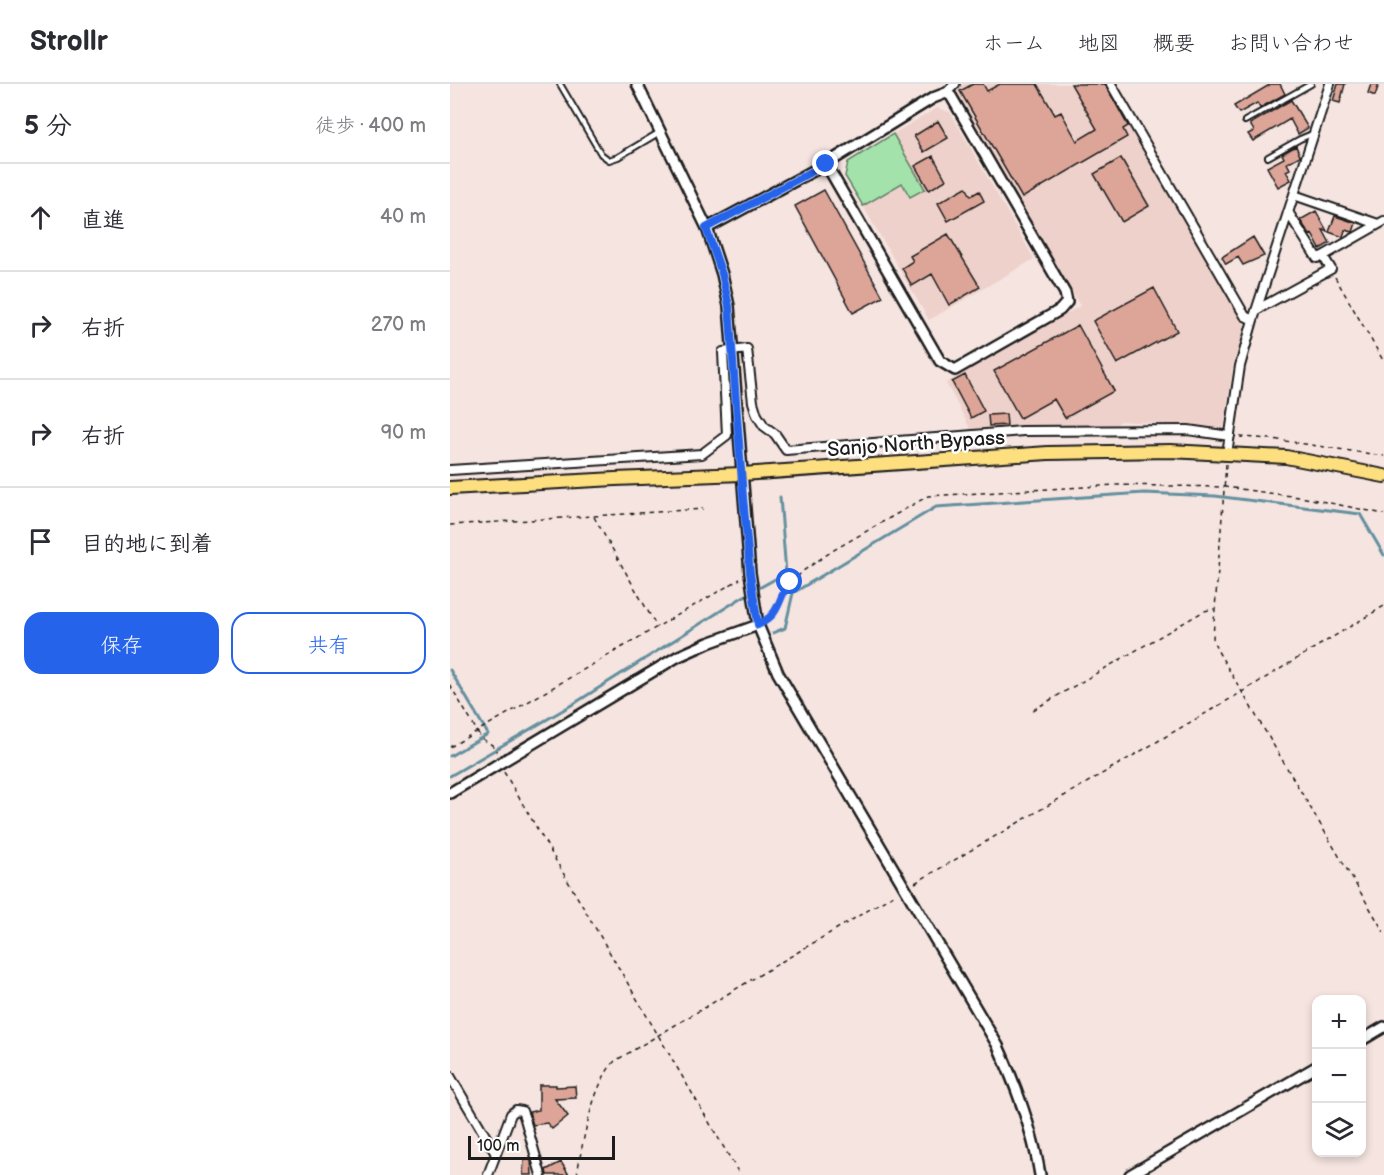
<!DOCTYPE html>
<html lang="ja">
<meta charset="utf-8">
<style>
:root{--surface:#fff;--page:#f7f7f7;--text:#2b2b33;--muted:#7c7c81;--line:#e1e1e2;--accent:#2563eb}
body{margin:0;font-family:"Balsamiq Sans","Klee One",sans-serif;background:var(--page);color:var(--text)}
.controls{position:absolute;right:18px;bottom:18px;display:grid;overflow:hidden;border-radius:12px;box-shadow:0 3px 9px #0003}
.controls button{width:54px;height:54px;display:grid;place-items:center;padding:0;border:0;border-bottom:2px solid var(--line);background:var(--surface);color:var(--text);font:30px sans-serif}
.scale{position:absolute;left:18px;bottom:15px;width:147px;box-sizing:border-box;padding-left:6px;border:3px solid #1c1c1c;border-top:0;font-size:16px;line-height:21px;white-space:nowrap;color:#1c1c1c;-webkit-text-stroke:4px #fff;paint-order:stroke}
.stop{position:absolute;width:18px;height:18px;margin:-14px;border:4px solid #2563eb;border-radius:50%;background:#fff}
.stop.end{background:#2563eb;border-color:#fff;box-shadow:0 2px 6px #0008}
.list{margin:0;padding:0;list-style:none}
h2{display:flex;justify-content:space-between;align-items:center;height:78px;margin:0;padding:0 24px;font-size:26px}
h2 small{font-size:20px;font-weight:400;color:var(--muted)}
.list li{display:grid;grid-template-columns:39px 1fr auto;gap:18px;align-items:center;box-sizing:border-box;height:108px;padding:0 24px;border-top:2px solid var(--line)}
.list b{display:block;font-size:22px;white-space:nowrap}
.list em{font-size:20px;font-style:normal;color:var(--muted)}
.actions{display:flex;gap:12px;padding:18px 24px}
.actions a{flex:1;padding:14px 0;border:2px solid var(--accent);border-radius:18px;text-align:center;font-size:21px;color:var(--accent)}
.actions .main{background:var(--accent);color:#fff}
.icon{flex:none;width:33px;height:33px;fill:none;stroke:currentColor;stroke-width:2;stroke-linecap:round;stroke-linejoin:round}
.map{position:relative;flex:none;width:934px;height:1091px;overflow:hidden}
header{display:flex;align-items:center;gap:36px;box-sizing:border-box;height:84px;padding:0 30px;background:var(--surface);border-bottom:2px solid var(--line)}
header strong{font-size:28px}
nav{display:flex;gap:33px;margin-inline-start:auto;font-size:21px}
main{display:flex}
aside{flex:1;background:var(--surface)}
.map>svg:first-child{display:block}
</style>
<header>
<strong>Strollr</strong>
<nav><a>ホーム</a><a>地図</a><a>概要</a><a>お問い合わせ</a></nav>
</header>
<main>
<aside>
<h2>5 分<small>徒歩 · 400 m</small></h2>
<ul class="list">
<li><svg class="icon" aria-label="ahead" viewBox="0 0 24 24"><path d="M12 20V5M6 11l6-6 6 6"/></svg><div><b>直進</b></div><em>40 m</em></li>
<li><svg class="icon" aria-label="right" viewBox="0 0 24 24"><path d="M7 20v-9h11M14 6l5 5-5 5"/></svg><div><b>右折</b></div><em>270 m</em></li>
<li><svg class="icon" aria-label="right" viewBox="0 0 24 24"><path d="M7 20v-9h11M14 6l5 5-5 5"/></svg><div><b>右折</b></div><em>90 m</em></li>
<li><svg class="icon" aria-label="arrive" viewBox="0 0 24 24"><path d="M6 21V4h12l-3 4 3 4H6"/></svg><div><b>目的地に到着</b></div></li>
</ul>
<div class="actions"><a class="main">保存</a><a>共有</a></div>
</aside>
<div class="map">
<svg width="934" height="1091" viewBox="0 0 934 1091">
<rect width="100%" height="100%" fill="#f5e4e0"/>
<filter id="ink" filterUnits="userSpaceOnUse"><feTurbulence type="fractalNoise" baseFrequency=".0167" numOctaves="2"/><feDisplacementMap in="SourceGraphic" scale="12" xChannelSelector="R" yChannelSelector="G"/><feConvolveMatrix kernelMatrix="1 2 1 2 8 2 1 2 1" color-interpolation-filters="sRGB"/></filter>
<g filter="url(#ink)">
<path fill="#eed1ca" d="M 514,0 L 657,0 L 796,243 L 783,281 L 774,344 L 671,337 L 666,341 L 521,346 L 496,299 L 630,222 L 505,5 Z
M 487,24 L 500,28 L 584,175 L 479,236 L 413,122 L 452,99 L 475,105 L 443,50 Z"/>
<path fill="#a3e3ab" stroke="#608064" stroke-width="1.5" d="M 443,50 L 475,105 L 460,113 L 452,99 L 413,122 L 395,92 L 398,78 Z"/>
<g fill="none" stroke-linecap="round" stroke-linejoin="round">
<path stroke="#64909f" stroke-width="3" d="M 323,549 L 335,544 L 343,509 L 486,423 L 694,409 L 765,412 L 910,430 L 934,471
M 0,586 L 38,650 L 0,672
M 0,692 L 125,619 L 291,514 L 336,489 L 330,413"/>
</g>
<path fill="#dda598" stroke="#1c1c1c" stroke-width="1.5" d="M 523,0 L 533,0 L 537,7 L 550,0 L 587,0 L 605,31 L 611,28 L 627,57 L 647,45 L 621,0 L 655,0 L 678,42 L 673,45 L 677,53 L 572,114 L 510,7 Z
M 821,0 L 830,0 L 835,10 L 810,24 L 807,19 L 789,29 L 784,22 Z
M 888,0 L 895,0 L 890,19 L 883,17 Z
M 921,0 L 929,0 L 925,12 L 918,9 Z
M 841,16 L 858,44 L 848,50 L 840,35 L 803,57 L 798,50 L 804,47 L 800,40 Z
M 488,37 L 498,54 L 474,68 L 464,52 Z
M 846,62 L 850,72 L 837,79 L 840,85 L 836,87 L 841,96 L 828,103 L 817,83 L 834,74 L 832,70 Z
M 483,72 L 496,96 L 479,106 L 465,82 Z
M 671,74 L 699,122 L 672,138 L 644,90 Z
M 516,103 L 521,112 L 529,107 L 534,117 L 498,137 L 488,119 Z
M 374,106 L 433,213 L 403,229 L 345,122 Z
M 866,127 L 877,147 L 873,146 L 880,159 L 870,165 L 862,150 L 860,151 L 850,136 Z
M 885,132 L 906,139 L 903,148 L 895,146 L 893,153 L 879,148 Z
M 498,150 L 530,203 L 499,221 L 482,190 L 462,202 L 452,184 L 463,177 L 460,172 Z
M 803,153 L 814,172 L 793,181 L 788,173 L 776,180 L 772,173 Z
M 704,204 L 727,247 L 667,280 L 643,237 Z
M 628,241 L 664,307 L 615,334 L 604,315 L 570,334 L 544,287 Z
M 515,291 L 534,327 L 521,334 L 502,298 Z
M 556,330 L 557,341 L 539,342 L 538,331 Z
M 89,1001 L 106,1001 L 106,1003 L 125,1002 L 126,1014 L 105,1015 L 118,1032 L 102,1045 L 97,1039 L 83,1041 L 80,1031 L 79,1028 L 89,1026 Z
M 74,1076 L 81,1076 L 82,1091 L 73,1091 Z
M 111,1078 L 119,1091 L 97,1091 L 96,1086 Z"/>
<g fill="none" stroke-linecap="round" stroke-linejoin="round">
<g stroke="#1c1c1c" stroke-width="8">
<path id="service" d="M 110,0 L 151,70 L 159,76 L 168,73 L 210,48
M 795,37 L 861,0
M 818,73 L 850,55 L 862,50"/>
</g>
<g stroke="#1c1c1c" stroke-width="12">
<path id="minor" d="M 661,0 L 795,232 L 803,236
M 496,9 L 505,0
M 844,111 L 928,140
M 873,172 L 934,137
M 808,225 L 881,185 L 873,172 L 867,174 L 838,128
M 777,370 L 790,282 L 803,236 L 880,0
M 0,386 L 252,370 L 277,351 L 273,268 L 297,265 L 303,318 L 307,331 L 314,342 L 325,350 L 336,366 L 573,347 L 738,346 L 780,352
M 0,992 L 46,1070
M 38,1091 L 61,1030 L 66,1026 L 72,1027 L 75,1035 L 91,1091"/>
</g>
<g stroke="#1c1c1c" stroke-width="14">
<path id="tertiary" d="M 187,0 L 257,144 L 272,190 L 279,222 L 300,489 L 308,541 L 328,589 L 548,962 C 567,1004 583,1046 590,1091
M 257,144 L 376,80 L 483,14 L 496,9 L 501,12 L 615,209 L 617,218 L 610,226 L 505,286 L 490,277 L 376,80
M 0,709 L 227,573 L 258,559 L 308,541
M 912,956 L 934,943
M 680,1091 L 866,983"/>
</g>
<g stroke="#1c1c1c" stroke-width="16">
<path id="trunk" d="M 0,404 L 165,395 L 292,390 L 598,369 L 720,367 L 836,373 L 934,392"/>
</g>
<path stroke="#1c1c1c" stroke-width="1.5" stroke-dasharray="4.5 4.5" stroke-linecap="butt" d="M 885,193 L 934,278
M 790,353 L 822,355 L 934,372
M 776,380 L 765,525 L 763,554 L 766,564 L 934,848
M 144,433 L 207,543
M 0,441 L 253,425
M 317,536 L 327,527 L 333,508 L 353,487 L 382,467 L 478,412 L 667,401 L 775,403 L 856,414 L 934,430
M 0,601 L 31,654 L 42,661 L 47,668
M 583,626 L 754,527 L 764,525
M 0,663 L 290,495
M 54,688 L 290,1091
M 465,799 L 792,608 L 934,522
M 127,1091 C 132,1060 143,999 165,977 L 447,809"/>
<use href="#service" stroke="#fff" stroke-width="4"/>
<use href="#minor" stroke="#fff" stroke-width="8"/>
<use href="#tertiary" stroke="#fff" stroke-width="9"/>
<use href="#trunk" stroke="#fddf80" stroke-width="12"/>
</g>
</g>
<g fill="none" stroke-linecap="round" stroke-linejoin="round" filter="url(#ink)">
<path stroke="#2563eb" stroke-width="8" d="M 340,498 C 326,517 332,529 308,541 L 300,489 L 293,412 L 279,222 L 272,190 L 256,144 L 376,80"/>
</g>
<g text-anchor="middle" stroke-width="5" stroke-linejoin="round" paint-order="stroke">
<g font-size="20" fill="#1c1c1c" stroke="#fff">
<text transform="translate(466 359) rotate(-4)" y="7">Sanjo North Bypass</text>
</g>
</g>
</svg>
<div class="controls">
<button>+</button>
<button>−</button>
<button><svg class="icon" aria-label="layers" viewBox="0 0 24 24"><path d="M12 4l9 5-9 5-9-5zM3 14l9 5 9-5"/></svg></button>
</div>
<div class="scale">100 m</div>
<div class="stop" style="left:340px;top:498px"></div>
<div class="stop end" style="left:376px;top:80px"></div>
</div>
</main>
